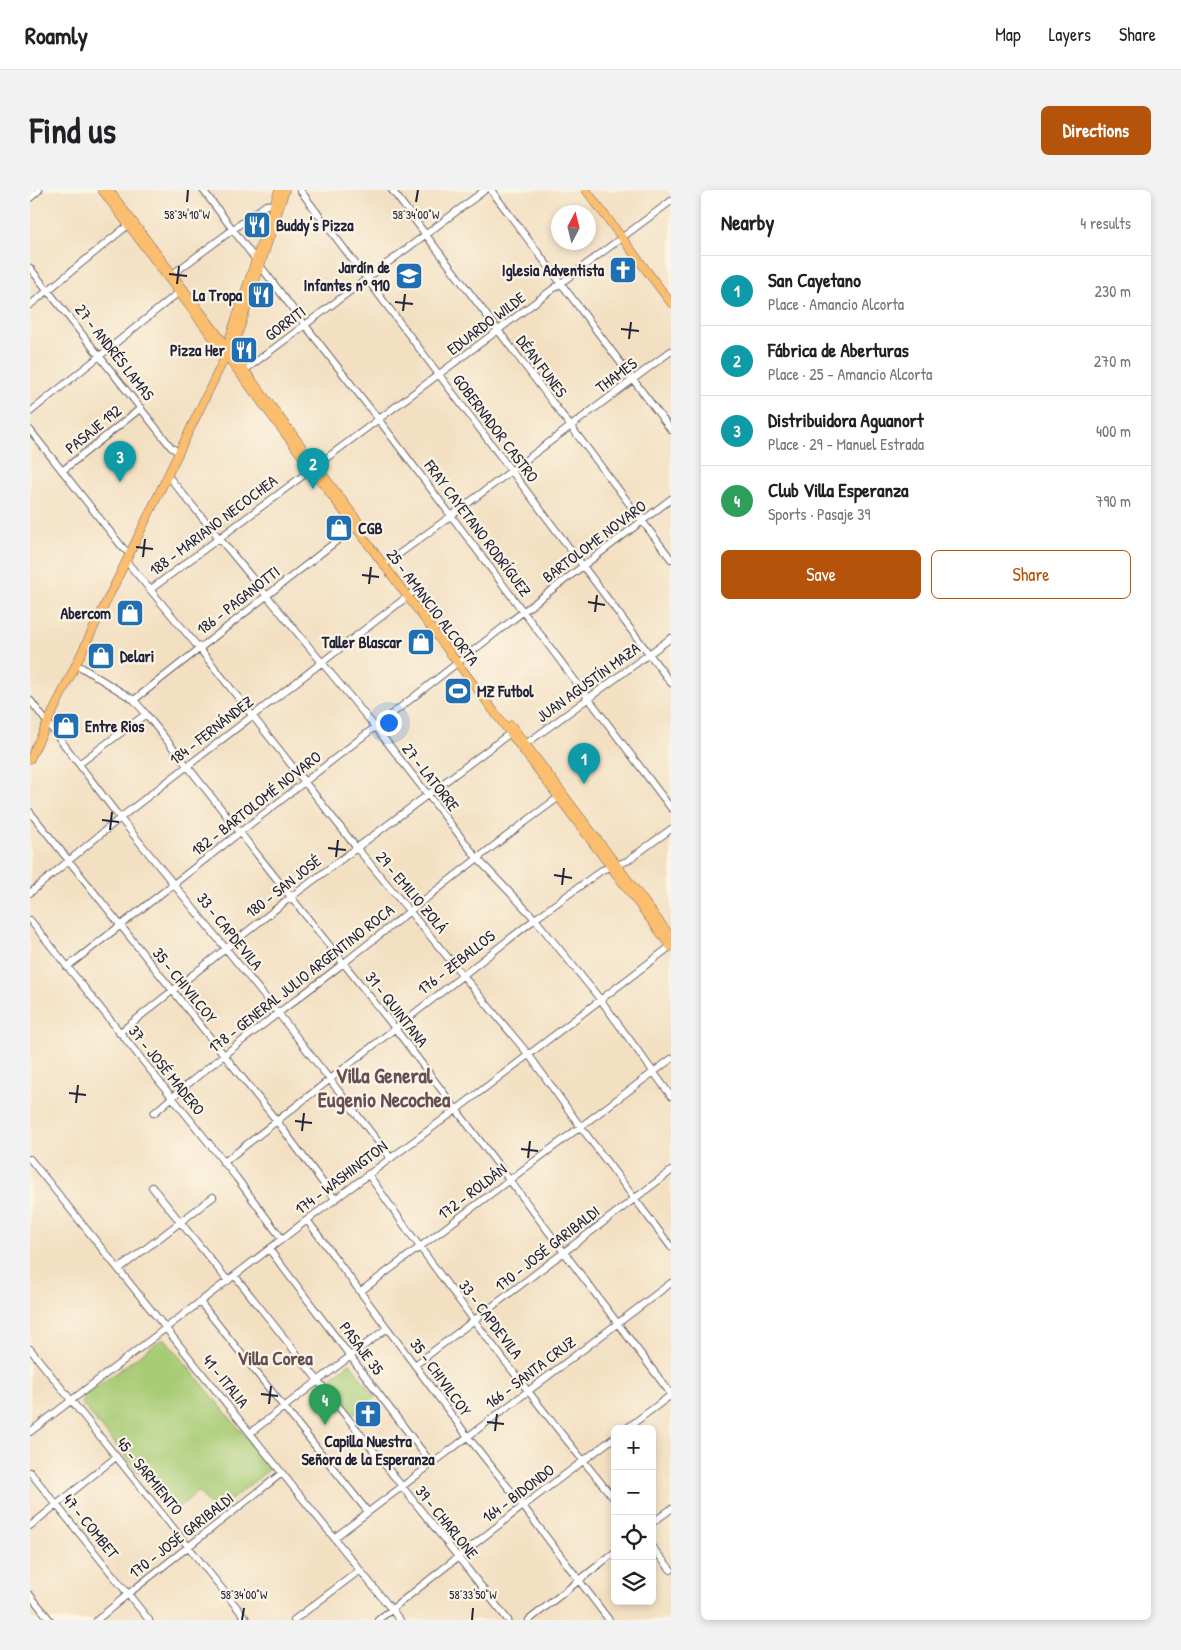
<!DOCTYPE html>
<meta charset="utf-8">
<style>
:root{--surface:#fff;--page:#f2f2f2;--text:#202124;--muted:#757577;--line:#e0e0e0;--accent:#b45309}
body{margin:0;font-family:"Patrick Hand",sans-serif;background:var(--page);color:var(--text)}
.controls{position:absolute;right:15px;bottom:15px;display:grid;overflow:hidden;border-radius:8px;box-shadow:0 2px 8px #0003}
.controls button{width:45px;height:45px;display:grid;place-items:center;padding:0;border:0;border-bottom:1px solid var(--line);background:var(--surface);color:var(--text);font:25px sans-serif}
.compass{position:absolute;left:521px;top:15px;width:45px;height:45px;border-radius:50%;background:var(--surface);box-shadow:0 2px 8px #0003;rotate:7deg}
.you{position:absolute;left:358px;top:532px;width:18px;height:18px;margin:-12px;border:4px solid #fff;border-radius:50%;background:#1a73e8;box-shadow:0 0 0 8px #1a73e833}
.badge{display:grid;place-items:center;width:32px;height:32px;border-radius:50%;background:var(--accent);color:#fff;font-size:16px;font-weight:700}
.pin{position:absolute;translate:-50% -41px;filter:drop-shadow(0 1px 2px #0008)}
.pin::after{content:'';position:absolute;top:26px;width:18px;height:15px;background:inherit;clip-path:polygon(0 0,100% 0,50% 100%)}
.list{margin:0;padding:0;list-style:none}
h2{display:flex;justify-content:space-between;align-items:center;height:65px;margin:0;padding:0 20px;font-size:21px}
h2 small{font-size:16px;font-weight:400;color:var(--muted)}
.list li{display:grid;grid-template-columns:32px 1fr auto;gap:15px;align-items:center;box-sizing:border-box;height:70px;padding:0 20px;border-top:1px solid var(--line)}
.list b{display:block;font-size:19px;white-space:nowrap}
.list p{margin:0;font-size:16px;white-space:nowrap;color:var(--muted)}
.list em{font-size:16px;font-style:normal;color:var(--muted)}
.actions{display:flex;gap:10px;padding:15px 20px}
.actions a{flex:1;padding:11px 0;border:1px solid var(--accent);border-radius:8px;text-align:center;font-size:18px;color:var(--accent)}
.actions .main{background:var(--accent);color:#fff}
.icon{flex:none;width:28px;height:28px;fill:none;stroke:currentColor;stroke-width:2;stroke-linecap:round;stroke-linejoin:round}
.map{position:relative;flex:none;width:641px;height:1430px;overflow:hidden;border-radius:8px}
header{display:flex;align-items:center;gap:30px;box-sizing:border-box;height:70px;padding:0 25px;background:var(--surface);border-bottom:1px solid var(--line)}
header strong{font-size:24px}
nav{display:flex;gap:28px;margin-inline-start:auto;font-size:18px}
.intro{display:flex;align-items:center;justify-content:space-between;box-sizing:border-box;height:120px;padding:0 30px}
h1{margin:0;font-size:35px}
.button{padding:12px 22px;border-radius:8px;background:var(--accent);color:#fff;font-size:18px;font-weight:700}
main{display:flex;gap:30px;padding:0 30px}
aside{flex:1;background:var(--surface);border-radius:8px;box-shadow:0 2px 8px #0003}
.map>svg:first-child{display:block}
</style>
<header>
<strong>Roamly</strong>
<nav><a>Map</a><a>Layers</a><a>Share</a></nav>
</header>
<div class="intro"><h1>Find us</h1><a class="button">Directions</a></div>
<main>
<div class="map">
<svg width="641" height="1430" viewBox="0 0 641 1430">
<rect width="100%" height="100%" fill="#fcf5e5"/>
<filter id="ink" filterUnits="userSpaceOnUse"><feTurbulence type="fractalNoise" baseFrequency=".02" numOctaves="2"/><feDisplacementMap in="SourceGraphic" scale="10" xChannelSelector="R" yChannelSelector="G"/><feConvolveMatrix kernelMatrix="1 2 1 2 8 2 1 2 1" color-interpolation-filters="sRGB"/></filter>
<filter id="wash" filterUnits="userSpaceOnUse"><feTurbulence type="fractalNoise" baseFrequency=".0096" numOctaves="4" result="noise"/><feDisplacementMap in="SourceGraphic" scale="20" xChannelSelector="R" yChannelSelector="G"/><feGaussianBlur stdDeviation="1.12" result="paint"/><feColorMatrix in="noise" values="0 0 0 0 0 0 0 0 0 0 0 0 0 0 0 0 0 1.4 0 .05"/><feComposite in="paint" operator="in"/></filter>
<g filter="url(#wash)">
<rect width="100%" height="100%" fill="#f3e0c2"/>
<path fill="#a8cc76" stroke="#657758" d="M 132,1149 L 136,1150 L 241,1278 L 185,1322 L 168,1301 L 142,1323 L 52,1214 L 53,1207 Z
M 320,1173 L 345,1207 L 319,1227 L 294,1193 Z"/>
</g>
<g filter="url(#ink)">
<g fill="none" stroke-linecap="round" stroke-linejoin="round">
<g stroke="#6b646a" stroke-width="8">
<path id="minor" d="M 173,0 L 275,135 L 349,230 L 641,618
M 270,0 L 641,493
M 362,0 L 641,369
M 461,0 L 641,240
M 0,8 L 9,0
M 0,78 L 141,257 L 148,262
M 140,86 L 236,15 L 245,14
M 0,115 L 102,32
M 215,180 L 455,0
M 0,222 L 148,103
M 0,240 L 93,358 L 100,364
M 32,281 L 111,218
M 138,286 L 346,538 L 447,668 L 505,729 L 570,809 L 641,906
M 96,371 L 169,458 L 326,657 L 499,865 L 550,936 L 641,1057
M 354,375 L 421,326 L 641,161
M 121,399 L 641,11
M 46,474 L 104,510 L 116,524 L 364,837 L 641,1204
M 0,510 L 90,628 L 248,823 L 360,967
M 104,510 L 327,335
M 493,556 L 641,448
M 49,574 L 116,524
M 0,622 L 246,930 L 305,1009
M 0,703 L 90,628 L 382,403
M 0,730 L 206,987 L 252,1049
M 37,777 L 494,421 L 641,309
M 89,843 L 261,707 L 483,541
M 124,923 C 185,869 251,822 315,772 C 387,716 457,659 532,605
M 0,969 L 370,1430
M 193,973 L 505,729 L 572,680 L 597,671 L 641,639
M 338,984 C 416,1096 499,1205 585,1310
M 122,997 L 198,1091
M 277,1030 L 438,1247 L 493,1316 L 579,1430
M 239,1059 L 402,1274
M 89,1079 L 183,1007
M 205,1086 L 478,1430
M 331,1101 L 641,869
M 170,1112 L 338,1322
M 0,1159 L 217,1430
M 385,1175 L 641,981
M 596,1239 L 641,1205
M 0,1242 L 277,1030 L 426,920 L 641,756
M 220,1243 L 357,1138
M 0,1282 L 119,1430
M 622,1333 L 641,1319
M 0,1336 L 86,1267
M 304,1348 L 641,1093
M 622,1357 L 641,1380
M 0,1405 L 20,1430
M 67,1430 L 98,1404 L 252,1283
M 264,1430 L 330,1380
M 348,1430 L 493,1316 L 585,1247
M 499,1430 L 585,1362"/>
</g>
<g stroke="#6b646a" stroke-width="9">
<path id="major" d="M 72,0 L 641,757
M 79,0 L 330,334
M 556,0 L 641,113
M 199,157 L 200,147 L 249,0
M 481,535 L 641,747
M 0,569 L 199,159 L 206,150 L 255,0"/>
</g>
<use href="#minor" stroke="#fff" stroke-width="6"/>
<use href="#major" stroke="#fbbd6e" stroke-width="8"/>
</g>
</g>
<path fill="none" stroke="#22223b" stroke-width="2" d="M 157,12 L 158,0M 386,12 L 388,0M 139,84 L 157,86M 147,94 L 149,76M 365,112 L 383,114M 373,121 L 375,104M 591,139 L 609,141M 599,149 L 601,132M 106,357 L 123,359M 113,367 L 115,349M 332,385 L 349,387M 339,394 L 341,377M 558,412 L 575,415M 565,422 L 567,405M 72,630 L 89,632M 80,640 L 82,622M 298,658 L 316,660M 306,667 L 308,650M 524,685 L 542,688M 532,695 L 534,678M 39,903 L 56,905M 46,913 L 48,895M 265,931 L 282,933M 272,941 L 274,923M 491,959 L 508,961M 498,968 L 500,951M 231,1204 L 248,1206M 239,1214 L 241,1196M 457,1232 L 474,1234M 465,1241 L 467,1224M 212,1430 L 214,1418M 442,1430 L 443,1418"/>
<defs>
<g id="restaurant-square" transform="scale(1.4375)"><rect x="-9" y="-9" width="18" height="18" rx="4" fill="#1f6fb2" stroke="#fcf5e5"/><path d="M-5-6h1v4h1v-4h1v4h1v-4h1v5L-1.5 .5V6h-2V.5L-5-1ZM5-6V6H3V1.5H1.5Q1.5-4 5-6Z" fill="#fff"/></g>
<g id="church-square" transform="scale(1.4375)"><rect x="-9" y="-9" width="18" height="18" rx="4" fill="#1f6fb2" stroke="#fcf5e5"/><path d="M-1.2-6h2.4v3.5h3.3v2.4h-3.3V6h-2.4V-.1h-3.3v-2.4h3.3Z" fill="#fff"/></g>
<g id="school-square" transform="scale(1.4375)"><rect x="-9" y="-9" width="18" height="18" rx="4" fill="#1f6fb2" stroke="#fcf5e5"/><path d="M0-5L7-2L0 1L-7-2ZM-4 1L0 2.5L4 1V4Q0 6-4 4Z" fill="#fff"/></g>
<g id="shop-square" transform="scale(1.4375)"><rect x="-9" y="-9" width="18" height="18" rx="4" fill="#1f6fb2" stroke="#fcf5e5"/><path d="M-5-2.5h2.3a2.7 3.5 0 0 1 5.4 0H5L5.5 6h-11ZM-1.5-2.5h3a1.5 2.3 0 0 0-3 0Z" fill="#fff"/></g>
<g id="stadium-square" transform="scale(1.4375)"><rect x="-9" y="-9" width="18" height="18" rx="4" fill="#1f6fb2" stroke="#fcf5e5"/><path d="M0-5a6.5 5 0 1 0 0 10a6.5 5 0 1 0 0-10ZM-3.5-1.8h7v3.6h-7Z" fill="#fff"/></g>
</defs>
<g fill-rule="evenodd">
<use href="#restaurant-square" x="227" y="35"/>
<use href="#church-square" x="593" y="80"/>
<use href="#school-square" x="379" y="86"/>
<use href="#restaurant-square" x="231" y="105"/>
<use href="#restaurant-square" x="214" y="160"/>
<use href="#shop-square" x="309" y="338"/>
<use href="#shop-square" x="100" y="423"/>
<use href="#shop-square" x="391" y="452"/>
<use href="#shop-square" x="71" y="466"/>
<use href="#stadium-square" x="428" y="501"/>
<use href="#shop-square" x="36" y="536"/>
<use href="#church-square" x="338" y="1224"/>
</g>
<g text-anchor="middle" stroke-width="4.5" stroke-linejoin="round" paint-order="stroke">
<g font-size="16" font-weight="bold" fill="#22223b" stroke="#fcf5e5" text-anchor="end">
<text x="246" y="41" text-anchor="start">Buddy's Pizza</text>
<text x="360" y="83">Jardín de<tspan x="360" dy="18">Infantes nº 910</tspan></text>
<text x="574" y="86">Iglesia Adventista</text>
<text x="212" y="111">La Tropa</text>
<text x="195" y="166">Pizza Her</text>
<text x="328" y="344" text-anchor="start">CGB</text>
<text x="81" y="429">Abercom</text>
<text x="372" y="458">Taller Blascar</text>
<text x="90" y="472" text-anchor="start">Delari</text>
<text x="447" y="507" text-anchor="start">MZ Futbol</text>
<text x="55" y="542" text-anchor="start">Entre Rios</text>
<text x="338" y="1257" text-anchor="middle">Capilla Nuestra<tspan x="338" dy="18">Señora de la Esperanza</tspan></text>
</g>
<g font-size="16" fill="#22223b" stroke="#fcf5e5">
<text transform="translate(255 133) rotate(-37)" y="6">GORRITI</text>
<text transform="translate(456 133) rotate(-37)" y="6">EDUARDO WILDE</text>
<text transform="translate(85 162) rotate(52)" y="6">27 - ANDRÉS LAMAS</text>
<text transform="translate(512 176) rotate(53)" y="6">DÉAN FUNES</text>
<text transform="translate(586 185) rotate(-37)" y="6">THAMES</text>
<text transform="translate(466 238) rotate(53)" y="6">GOBERNADOR CASTRO</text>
<text transform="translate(63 239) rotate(-39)" y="6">PASAJE 192</text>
<text transform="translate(183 335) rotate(-37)" y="6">188 - MARIANO NECOCHEA</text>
<text transform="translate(448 338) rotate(53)" y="6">FRAY CAYETANO RODRÍGUEZ</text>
<text transform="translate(564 351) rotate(-37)" y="6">BARTOLOME NOVARO</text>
<text transform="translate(208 410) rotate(-38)" y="6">186 - PAGANOTTI</text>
<text transform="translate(403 417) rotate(53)" y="6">25 - AMANCIO ALCORTA</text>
<text transform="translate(558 492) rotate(-36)" y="6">JUAN AGUSTÍN MAZA</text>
<text transform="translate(181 540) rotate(-38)" y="6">184 - FERNÁNDEZ</text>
<text transform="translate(401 587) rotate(52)" y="6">27 - LATORRE</text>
<text transform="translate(226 613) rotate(-38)" y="6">182 - BARTOLOMÉ NOVARO</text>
<text transform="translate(253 696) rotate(-38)" y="6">180 - SAN JOSÉ</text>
<text transform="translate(382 702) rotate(50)" y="6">29 - EMILIO ZOLÁ</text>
<text transform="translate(200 741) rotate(51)" y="6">33 - CAPDEVILA</text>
<text transform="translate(426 772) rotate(-38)" y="6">176 - ZEBALLOS</text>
<text transform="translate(271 788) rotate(-38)" y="6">178 - GENERAL JULIO ARGENTINO ROCA</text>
<text transform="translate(155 795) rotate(51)" y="6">35 - CHIVILCOY</text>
<text transform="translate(367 819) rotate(52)" y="6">31 - QUINTANA</text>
<text transform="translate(137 880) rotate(51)" y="6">37 - JOSÉ MADERO</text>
<text transform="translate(311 987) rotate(-37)" y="6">174 - WASHINGTON</text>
<text transform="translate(442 1001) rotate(-37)" y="6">172 - ROLDÁN</text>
<text transform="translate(517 1058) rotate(-38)" y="6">170 - JOSÉ GARIBALDI</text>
<text transform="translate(461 1129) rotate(53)" y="6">33 - CAPDEVILA</text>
<text transform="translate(332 1158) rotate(53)" y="6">PASAJE 35</text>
<text transform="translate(500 1182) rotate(-37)" y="6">166 - SANTA CRUZ</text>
<text transform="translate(411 1187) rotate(54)" y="6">35 - CHIVILCOY</text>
<text transform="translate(196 1191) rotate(51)" y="6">41 - ITALIA</text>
<text transform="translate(120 1286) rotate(51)" y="6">45 - SARMIENTO</text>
<text transform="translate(488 1303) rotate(-37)" y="6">164 - BIDONDO</text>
<text transform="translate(417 1332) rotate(51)" y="6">39 - CHARLONE</text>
<text transform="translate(61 1336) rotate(51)" y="6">47 - COMBET</text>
<text transform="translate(151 1345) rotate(-38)" y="6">170 - JOSÉ GARIBALDI</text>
</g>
<g font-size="19" font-weight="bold" fill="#664e56" stroke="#fcf5e5">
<text x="245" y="1175">Villa Corea</text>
</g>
<g font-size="21" font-weight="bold" fill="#664e56" stroke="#fcf5e5">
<text x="354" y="893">Villa General<tspan x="354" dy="24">Eugenio Necochea</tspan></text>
</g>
</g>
<g font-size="12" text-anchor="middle" fill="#22223b" stroke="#fcf5e5" stroke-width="4.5" stroke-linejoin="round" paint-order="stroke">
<text x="157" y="29">58°34'10"W</text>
<text x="386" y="29">58°34'00"W</text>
<text x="214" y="1409">58°34'00"W</text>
<text x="443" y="1409">58°33'50"W</text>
</g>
</svg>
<div class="controls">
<button>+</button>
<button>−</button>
<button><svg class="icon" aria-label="locate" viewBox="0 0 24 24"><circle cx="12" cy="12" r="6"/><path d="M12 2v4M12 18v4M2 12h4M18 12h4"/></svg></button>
<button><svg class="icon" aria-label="layers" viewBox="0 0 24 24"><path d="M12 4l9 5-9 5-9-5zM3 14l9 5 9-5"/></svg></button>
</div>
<svg class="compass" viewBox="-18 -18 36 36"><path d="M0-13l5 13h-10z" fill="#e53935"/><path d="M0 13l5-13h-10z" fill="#757577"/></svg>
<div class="you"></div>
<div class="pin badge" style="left:554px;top:594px;background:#0f9aa8">1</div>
<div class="pin badge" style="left:283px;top:299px;background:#0f9aa8">2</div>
<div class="pin badge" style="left:90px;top:292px;background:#0f9aa8">3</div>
<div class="pin badge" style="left:295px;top:1235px;background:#2e9e5b">4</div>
</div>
<aside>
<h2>Nearby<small>4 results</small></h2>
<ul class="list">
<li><span class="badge" style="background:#0f9aa8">1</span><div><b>San Cayetano</b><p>Place · Amancio Alcorta</p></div><em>230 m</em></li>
<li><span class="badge" style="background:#0f9aa8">2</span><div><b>Fábrica de Aberturas</b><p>Place · 25 - Amancio Alcorta</p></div><em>270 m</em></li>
<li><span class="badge" style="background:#0f9aa8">3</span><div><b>Distribuidora Aguanort</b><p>Place · 29 - Manuel Estrada</p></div><em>400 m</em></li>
<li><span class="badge" style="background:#2e9e5b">4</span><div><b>Club Villa Esperanza</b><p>Sports · Pasaje 39</p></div><em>790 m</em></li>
</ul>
<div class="actions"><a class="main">Save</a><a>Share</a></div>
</aside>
</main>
